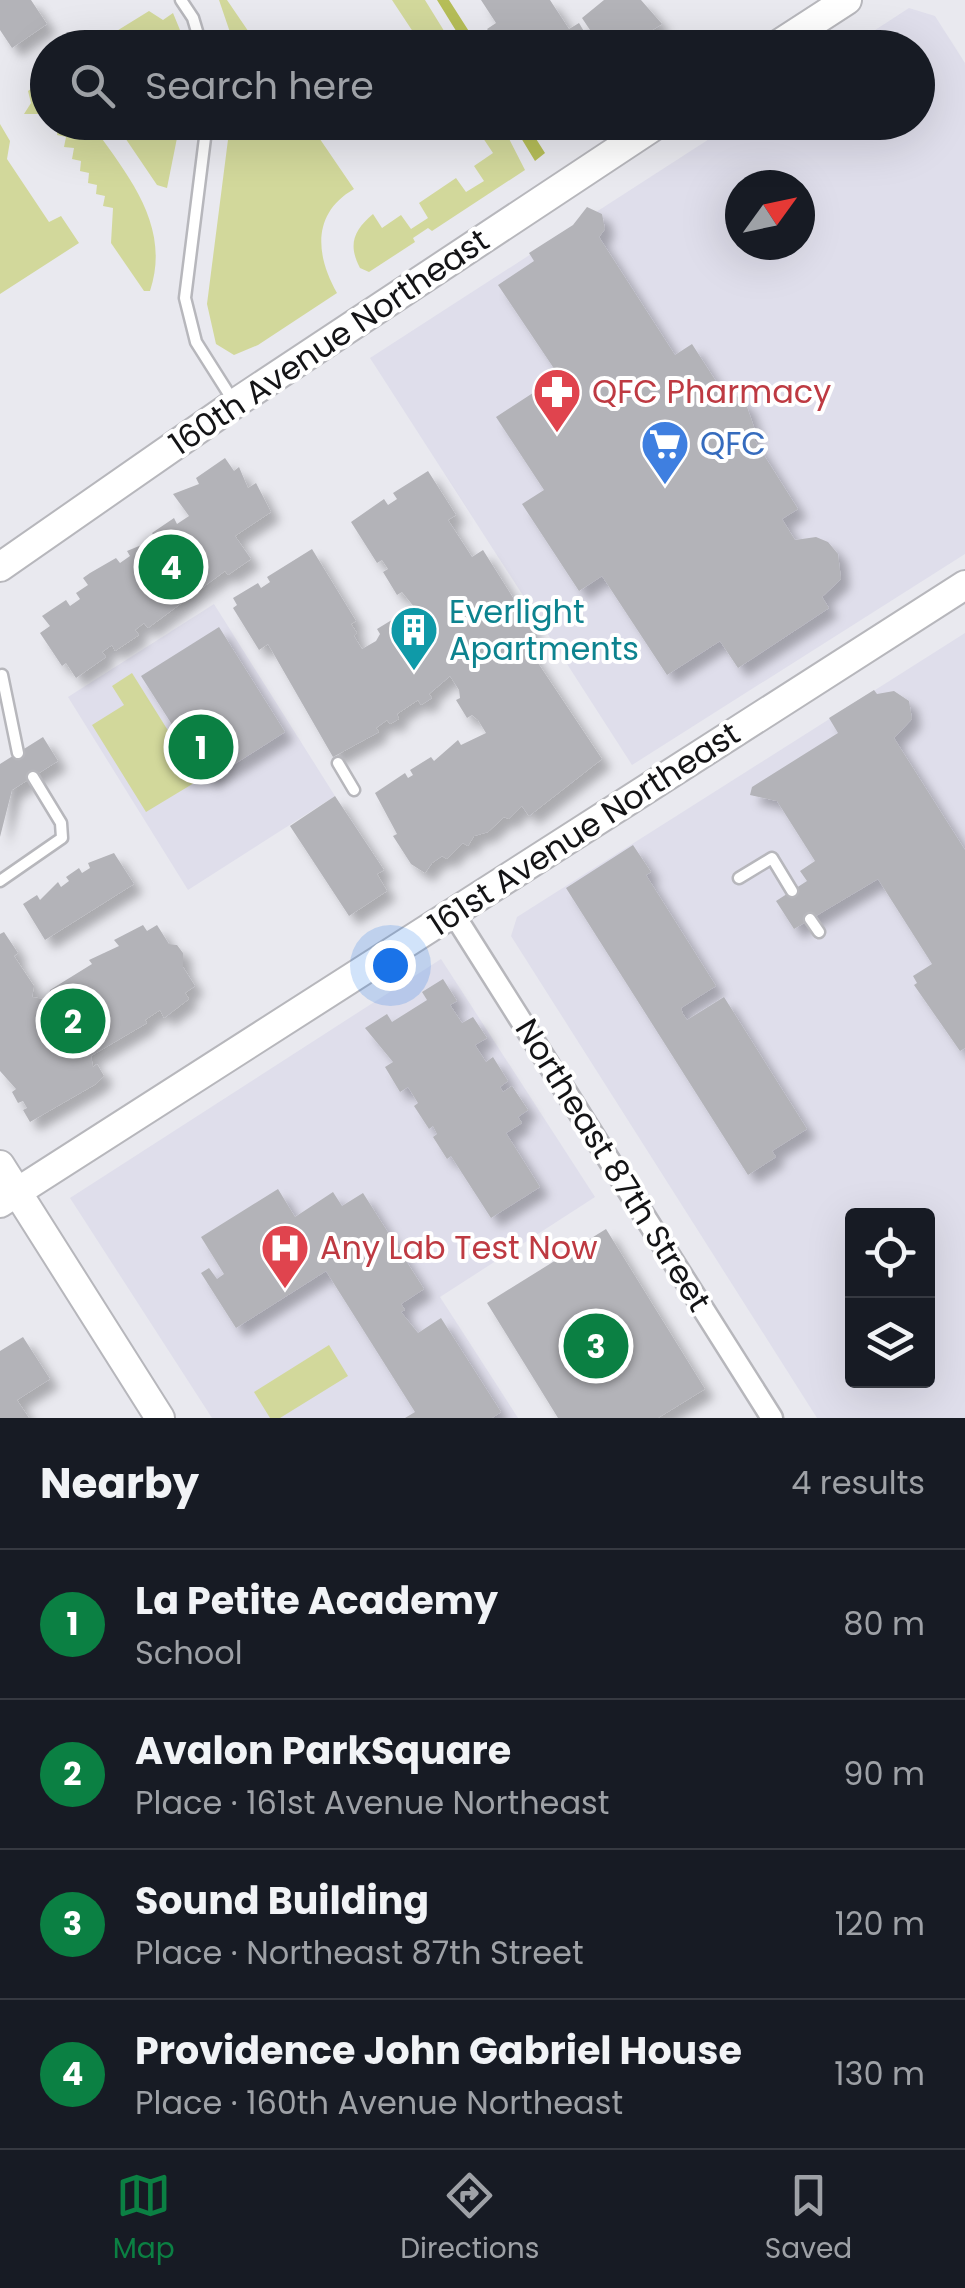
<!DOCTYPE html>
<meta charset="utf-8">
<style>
:root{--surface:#171b24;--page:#20242c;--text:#f1f3f6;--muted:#9ea1a6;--line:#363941;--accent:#0b8043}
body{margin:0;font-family:Poppins,sans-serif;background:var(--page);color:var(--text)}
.controls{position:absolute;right:30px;bottom:30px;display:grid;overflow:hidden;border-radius:10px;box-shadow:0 10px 40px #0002}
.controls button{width:90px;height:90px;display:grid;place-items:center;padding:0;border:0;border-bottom:2px solid var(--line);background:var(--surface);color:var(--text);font:50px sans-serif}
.compass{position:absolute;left:725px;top:170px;width:90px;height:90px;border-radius:50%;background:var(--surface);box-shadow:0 10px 40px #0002;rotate:57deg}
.you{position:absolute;left:390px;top:965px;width:35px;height:35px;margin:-25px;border:8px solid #fff;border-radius:50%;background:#1a73e8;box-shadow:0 0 0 15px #1a73e833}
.badge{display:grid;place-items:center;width:65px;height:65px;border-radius:50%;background:var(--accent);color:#fff;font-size:32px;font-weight:700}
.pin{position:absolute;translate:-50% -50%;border:5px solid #fff;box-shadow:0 2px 10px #0006}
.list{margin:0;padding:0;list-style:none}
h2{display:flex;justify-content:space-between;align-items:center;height:130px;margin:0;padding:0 40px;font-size:42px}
h2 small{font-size:32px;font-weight:400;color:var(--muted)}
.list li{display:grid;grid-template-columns:65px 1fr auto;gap:30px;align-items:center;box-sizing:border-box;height:150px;padding:0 40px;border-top:2px solid var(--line)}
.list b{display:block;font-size:38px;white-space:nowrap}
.list p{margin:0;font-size:32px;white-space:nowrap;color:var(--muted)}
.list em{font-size:32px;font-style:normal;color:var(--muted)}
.icon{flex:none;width:55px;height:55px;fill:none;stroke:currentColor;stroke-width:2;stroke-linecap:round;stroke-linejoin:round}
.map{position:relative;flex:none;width:965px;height:1418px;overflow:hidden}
.search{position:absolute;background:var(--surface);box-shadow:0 10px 40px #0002;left:30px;right:30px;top:30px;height:110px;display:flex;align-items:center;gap:25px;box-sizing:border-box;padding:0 35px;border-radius:55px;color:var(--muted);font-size:38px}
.sheet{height:730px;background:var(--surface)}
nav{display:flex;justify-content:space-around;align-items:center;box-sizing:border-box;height:140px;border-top:2px solid var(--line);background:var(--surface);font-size:28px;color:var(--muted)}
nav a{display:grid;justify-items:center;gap:5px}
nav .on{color:var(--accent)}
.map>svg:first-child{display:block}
</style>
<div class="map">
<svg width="965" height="1418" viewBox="0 0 965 1418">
<defs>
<filter id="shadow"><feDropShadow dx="9" dy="9" stdDeviation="5" flood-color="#0004"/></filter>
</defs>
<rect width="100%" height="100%" fill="#e9e9ef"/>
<path fill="#dfdeeb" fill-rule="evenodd" d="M 909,8 L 935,16 L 965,63 L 965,554 L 632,765 L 370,358 L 734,123 L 918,122 L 918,48 L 849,47 ZM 740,185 L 800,185 L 800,245 L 740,245 Z
M 214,604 L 335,796 L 188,890 L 68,697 Z
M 965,633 L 965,1418 L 817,1418 L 511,936 L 517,917 ZM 852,1216 L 928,1216 L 928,1380 L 852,1380 Z
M 441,959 L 595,1197 L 440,1297 L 518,1418 L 212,1418 L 70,1198 Z"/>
<path fill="#d2d89b" d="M 219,0 L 227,0 L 259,47 L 235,47 Z
M 392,0 L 425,0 L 454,47 L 423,47 Z
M 149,11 L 163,20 L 173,13 L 187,47 L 123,44 L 115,32 Z
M 47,77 L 47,114 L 24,114 L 31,103 L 28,91 Z
M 49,123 L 91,123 C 126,174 172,224 150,291 L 144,291 L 111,243 L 113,208 L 103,206 L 105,196 L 96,194 L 97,185 L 88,183 L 89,173 L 80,171 L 81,161 L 72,159 L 74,148 L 64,147 L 66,137 L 57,135 L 58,126 Z
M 115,123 L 180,123 L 167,188 L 157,185 Z
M 473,123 L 501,123 L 525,170 L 432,231 L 428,228 L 413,238 L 415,242 L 369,272 L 360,268 C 348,245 353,231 373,214 L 382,228 L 401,215 L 411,229 L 428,218 L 419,203 L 456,178 L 466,192 L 484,181 L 474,166 L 493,153 Z
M 0,124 L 10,141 L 7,159 L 49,222 L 61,216 L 79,243 L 0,294 Z
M 230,124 L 309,123 L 354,189 C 311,214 316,256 337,293 L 258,345 L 234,355 L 216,344 L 207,304 Z
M 132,673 L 199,780 L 146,812 L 92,725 L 124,705 L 112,686 Z
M 329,1345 L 348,1376 L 280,1418 L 270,1418 L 254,1392 Z"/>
<path fill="#b6be58" d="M 437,0 L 449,0 L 479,47 L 466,47 Z
M 512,123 L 526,123 L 545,153 L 535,161 Z"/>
<path fill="#b3b3b8" filter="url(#shadow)" d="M 0,0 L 31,0 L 47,24 L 12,48 L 0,30 Z
M 481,0 L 550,0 L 569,29 L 579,23 L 585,33 L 590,30 L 582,18 L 604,0 L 641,0 L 662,24 L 651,31 L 661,48 L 502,48 L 487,29 L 496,23 Z
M 587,207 L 602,214 L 605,229 L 599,237 L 675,355 L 692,344 L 721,389 L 725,386 L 746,404 L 755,430 L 750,433 L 798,509 L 782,519 L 795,540 L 816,537 L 828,542 L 838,554 L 841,579 L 822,597 L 829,608 L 738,668 L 720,641 L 667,675 L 602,576 L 579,591 L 522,504 L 544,490 L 496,417 L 559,376 L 498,285 L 534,261 L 529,253 L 573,225 Z
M 225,458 L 234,471 L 239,467 L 248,488 L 256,483 L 271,512 L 235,536 L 251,559 L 228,575 L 225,571 L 148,628 L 144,623 L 135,630 L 139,635 L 115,651 L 112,645 L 102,652 L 106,657 L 76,678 L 66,663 L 62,666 L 40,633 L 50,626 L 42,616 L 66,600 L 70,606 L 80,599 L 76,593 L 88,585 L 83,578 L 90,573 L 116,558 L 120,563 L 130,556 L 127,551 L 156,539 L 152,533 L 174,518 L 177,524 L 189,516 L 173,494 L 199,484 L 196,478 Z
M 428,471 L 456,515 L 448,520 L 472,557 L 483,550 L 534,631 L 522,639 L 602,759 L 529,816 L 522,806 L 509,819 L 504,817 L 488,832 L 474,836 L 468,846 L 463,843 L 447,859 L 442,856 L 432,863 L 425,873 L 411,864 L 393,836 L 397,834 L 375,793 L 405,773 L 408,778 L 413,775 L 410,770 L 431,757 L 434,761 L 458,740 L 461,745 L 486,733 L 478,720 L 472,715 L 467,718 L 456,700 L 460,698 L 459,690 L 450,676 L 429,694 L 432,698 L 421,705 L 418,700 L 397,714 L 399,719 L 390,724 L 387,720 L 376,728 L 379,732 L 333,757 L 268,644 L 259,650 L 233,608 L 237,605 L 233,598 L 258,583 L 261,588 L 270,582 L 267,577 L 312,549 L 356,621 L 351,624 L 357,633 L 354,636 L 362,649 L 376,641 L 380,634 L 377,629 L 395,618 L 398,622 L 406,621 L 419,613 L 402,592 L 397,595 L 383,572 L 388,569 L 382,560 L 377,563 L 351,522 L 384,499 L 388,505 L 397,499 L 393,493 Z
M 219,627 L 285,732 L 208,781 L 141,676 Z
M 874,690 L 877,694 L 894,691 L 909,701 L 912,719 L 894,738 L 965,850 L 965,1048 L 960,1051 L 914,985 L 917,983 L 913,976 L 932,964 L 878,879 L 794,929 L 776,901 L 807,881 L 800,871 L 815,861 L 777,801 L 750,795 L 752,787 L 838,733 L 829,718 Z
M 43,737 L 58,761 L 12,790 L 0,837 L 0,764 Z
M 335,796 L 384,870 L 377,874 L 387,891 L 349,916 L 290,826 Z
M 633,845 L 651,872 L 646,875 L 716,986 L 681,1008 L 683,1014 L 687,1020 L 724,997 L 807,1129 L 772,1151 L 776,1157 L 748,1175 L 566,888 Z
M 114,853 L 134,884 L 45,940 L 23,904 L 37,895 L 40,900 L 58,882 L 61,887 L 69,881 L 66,877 L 79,868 L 82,873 L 90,868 L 88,863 Z
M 143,925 L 147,931 L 157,925 L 169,944 L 177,945 L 183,953 L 183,967 L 195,986 L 185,993 L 189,999 L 164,1018 L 160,1010 L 145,1020 L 147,1023 L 91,1056 L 93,1067 L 97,1064 L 104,1076 L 96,1084 L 30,1122 L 23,1110 L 27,1108 L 23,1101 L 18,1103 L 12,1092 L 16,1089 L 0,1071 L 0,934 L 4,932 L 18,953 L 14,956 L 34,986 L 32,997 L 48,1000 L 50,990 L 92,964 L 89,960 L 119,946 L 114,940 Z
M 443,979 L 457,1001 L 450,1005 L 462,1023 L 473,1017 L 487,1038 L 475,1045 L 486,1062 L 493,1057 L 508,1081 L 500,1087 L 503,1092 L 512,1086 L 528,1110 L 518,1117 L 522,1123 L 506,1133 L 540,1187 L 491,1218 L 451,1156 L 447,1159 L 433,1137 L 437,1134 L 433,1126 L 429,1129 L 414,1106 L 418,1103 L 408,1087 L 400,1092 L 385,1067 L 393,1062 L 365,1028 L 387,1014 L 392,1022 L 427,1000 L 422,992 Z
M 278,1189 L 295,1217 L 333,1192 L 342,1206 L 363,1193 L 424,1289 L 401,1304 L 405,1310 L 401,1312 L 418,1333 L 441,1318 L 501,1412 L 492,1418 L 405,1418 L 415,1412 L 326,1271 L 236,1328 L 201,1273 L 209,1268 L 217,1279 L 224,1274 L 201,1237 Z
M 606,1229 L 705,1389 L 658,1418 L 558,1418 L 487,1303 Z
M 23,1337 L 50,1379 L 17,1400 L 29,1418 L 0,1418 L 0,1351 Z"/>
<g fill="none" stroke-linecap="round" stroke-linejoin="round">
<g stroke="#b7b7bc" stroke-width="15">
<path id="lane" d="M 181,0 L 193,18 L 202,48
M 207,122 L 185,298 L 196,342 L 234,402
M 2,675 L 18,753
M 338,763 L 354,790
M 739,878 L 772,858 L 792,891
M 0,881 L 62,838 L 61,823 L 33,777
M 810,919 L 819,932"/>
</g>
<g stroke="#b7b7bc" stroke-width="25">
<path id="street" d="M 453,913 L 772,1418"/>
</g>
<g stroke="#b7b7bc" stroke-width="32">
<path id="secondary" d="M 773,48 L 847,0
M 0,567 L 240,400 L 660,122
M 0,1165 L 160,1418
M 0,1203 L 965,585"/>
</g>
<use href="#lane" stroke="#fff" stroke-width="10"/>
<use href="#street" stroke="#fff" stroke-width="20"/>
<use href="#secondary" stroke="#fff" stroke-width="28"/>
</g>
<defs>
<g id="pharmacy-pin" transform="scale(2.5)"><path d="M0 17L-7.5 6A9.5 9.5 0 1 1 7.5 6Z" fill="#e0444e" stroke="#fff"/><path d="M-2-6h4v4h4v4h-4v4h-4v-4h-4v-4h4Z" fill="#fff"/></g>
<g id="supermarket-pin" transform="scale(2.5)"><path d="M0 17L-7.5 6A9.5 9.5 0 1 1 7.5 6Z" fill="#3f7fe0" stroke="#fff"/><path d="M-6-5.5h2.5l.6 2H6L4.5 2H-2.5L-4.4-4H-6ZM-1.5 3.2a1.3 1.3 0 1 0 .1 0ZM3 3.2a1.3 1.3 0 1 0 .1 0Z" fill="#fff"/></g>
<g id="building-pin" transform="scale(2.5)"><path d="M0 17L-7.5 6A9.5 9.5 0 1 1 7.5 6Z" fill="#0f9aa8" stroke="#fff"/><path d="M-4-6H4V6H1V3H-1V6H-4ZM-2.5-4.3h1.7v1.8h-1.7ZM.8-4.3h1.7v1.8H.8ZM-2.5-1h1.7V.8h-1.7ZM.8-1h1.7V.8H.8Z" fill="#fff"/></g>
<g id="hospital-pin" transform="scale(2.5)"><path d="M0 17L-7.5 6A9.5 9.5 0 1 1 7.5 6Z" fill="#e0444e" stroke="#fff"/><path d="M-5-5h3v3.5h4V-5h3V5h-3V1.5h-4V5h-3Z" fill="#fff"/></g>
</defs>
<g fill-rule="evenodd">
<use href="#pharmacy-pin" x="557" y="392"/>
<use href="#supermarket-pin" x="665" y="444"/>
<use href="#building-pin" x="414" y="630"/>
<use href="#hospital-pin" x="285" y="1248"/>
</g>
<g text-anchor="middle" stroke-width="8" stroke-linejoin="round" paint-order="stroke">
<g font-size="32" fill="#141416" stroke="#fff">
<text transform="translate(329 342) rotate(-34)" y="11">160th Avenue Northeast</text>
<text transform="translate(584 829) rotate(-33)" y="11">161st Avenue Northeast</text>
<text transform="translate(613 1165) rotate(58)" y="11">Northeast 87th Street</text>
</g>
<g font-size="32" fill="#be3a42" stroke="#fff" text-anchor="start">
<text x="592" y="403">QFC Pharmacy</text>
<text x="320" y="1259">Any Lab Test Now</text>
</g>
<g font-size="32" fill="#366cbe" stroke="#fff" text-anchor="start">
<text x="700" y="455">QFC</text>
</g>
<g font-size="32" fill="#0d838f" stroke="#fff" text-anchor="start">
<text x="449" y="623">Everlight<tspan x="449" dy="37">Apartments</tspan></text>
</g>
</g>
</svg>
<div class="controls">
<button><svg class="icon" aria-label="locate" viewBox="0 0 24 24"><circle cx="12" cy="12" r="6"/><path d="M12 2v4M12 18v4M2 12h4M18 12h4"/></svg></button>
<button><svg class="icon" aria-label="layers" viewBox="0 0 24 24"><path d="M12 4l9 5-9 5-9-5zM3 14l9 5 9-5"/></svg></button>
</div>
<svg class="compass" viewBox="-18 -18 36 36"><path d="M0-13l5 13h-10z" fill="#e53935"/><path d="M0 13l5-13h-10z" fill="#9ea1a6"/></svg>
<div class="you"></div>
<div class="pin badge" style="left:201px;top:747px">1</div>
<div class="pin badge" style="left:73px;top:1021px">2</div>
<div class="pin badge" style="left:596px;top:1346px">3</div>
<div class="pin badge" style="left:171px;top:567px">4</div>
<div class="search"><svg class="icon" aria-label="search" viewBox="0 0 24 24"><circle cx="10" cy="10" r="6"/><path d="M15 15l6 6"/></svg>Search here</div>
</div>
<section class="sheet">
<h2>Nearby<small>4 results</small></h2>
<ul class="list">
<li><span class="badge">1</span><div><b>La Petite Academy</b><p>School</p></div><em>80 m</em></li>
<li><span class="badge">2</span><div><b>Avalon ParkSquare</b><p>Place · 161st Avenue Northeast</p></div><em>90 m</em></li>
<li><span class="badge">3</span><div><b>Sound Building</b><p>Place · Northeast 87th Street</p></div><em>120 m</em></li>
<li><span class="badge">4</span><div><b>Providence John Gabriel House</b><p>Place · 160th Avenue Northeast</p></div><em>130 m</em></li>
</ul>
</section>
<nav>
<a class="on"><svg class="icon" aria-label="map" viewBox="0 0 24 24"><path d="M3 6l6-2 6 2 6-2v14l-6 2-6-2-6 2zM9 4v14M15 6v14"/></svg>Map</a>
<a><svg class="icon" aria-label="directions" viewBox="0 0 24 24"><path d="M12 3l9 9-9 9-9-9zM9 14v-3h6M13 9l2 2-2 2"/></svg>Directions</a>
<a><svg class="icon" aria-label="saved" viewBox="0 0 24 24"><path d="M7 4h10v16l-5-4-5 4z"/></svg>Saved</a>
</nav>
